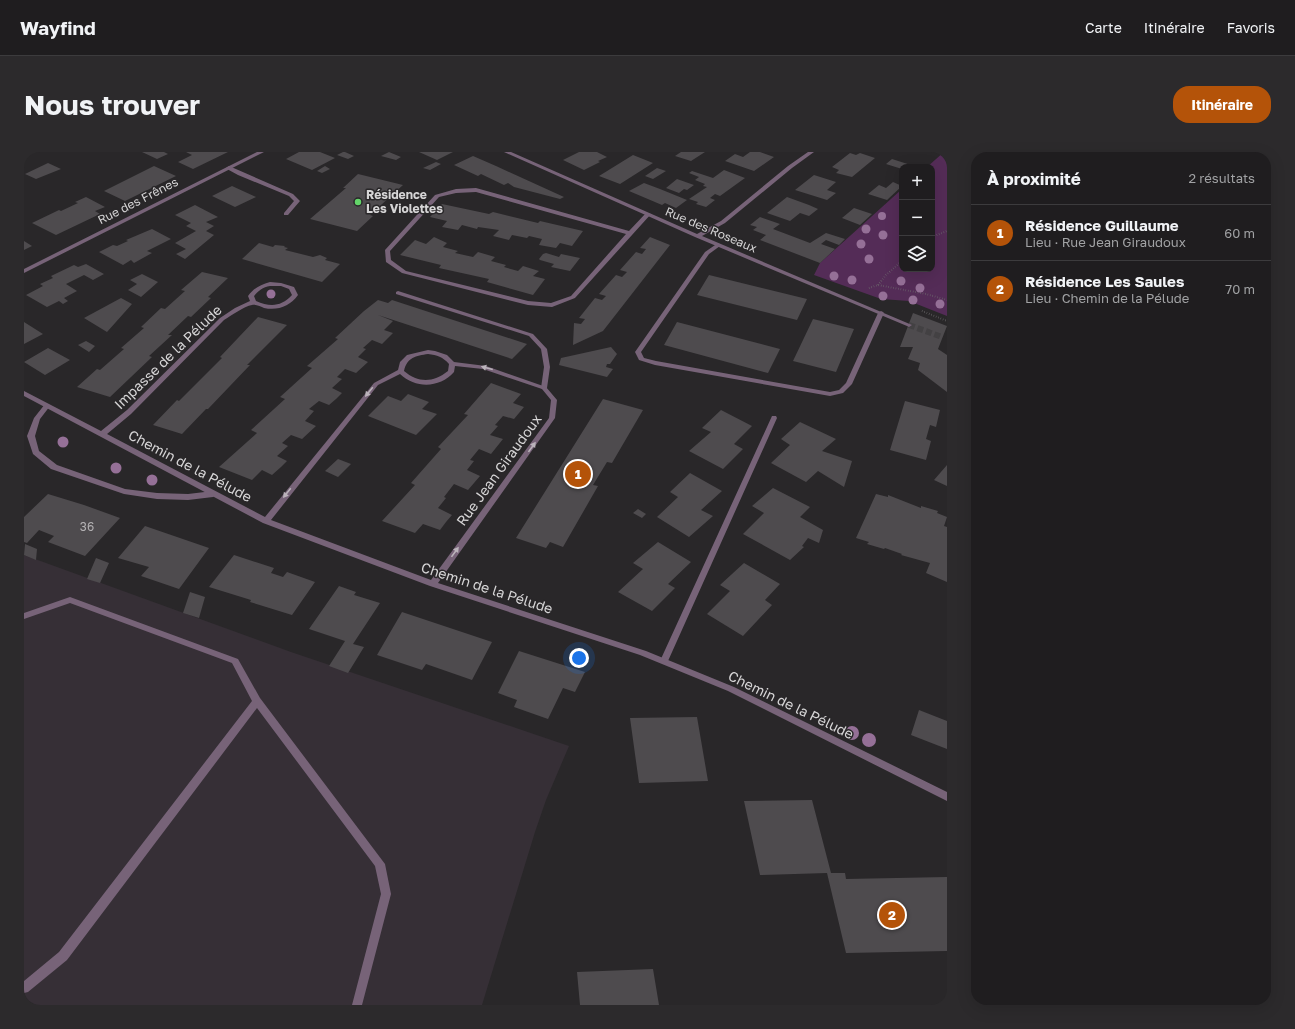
<!DOCTYPE html>
<html lang="fr">
<meta charset="utf-8">
<style>
:root{--surface:#1f1d1f;--page:#2c2a2c;--text:#f1f3f6;--muted:#a1a2a4;--line:#3c3b3d;--accent:#b45309}
body{margin:0;font-family:"Golos Text",sans-serif;background:var(--page);color:var(--text)}
.controls{position:absolute;right:12px;top:12px;display:grid;overflow:hidden;border-radius:8px;box-shadow:0 4px 16px #0002}
.controls button{width:36px;height:36px;display:grid;place-items:center;padding:0;border:0;border-bottom:1px solid var(--line);background:var(--surface);color:var(--text);font:20px sans-serif}
.you{position:absolute;left:555px;top:506px;width:14px;height:14px;margin:-10px;border:3px solid #fff;border-radius:50%;background:#1a73e8;box-shadow:0 0 0 6px #1a73e833}
.badge{display:grid;place-items:center;width:26px;height:26px;border-radius:50%;background:var(--accent);color:#fff;font-size:13px;font-weight:700}
.pin{position:absolute;translate:-50% -50%;border:2px solid #fff;box-shadow:0 1px 4px #0006}
.list{margin:0;padding:0;list-style:none}
h2{display:flex;justify-content:space-between;align-items:center;height:52px;margin:0;padding:0 16px;font-size:17px}
h2 small{font-size:13px;font-weight:400;color:var(--muted)}
.list li{display:grid;grid-template-columns:26px 1fr auto;gap:12px;align-items:center;box-sizing:border-box;height:56px;padding:0 16px;border-top:1px solid var(--line)}
.list b{display:block;font-size:15px;white-space:nowrap}
.list p{margin:0;font-size:13px;white-space:nowrap;color:var(--muted)}
.list em{font-size:13px;font-style:normal;color:var(--muted)}
.icon{flex:none;width:22px;height:22px;fill:none;stroke:currentColor;stroke-width:2;stroke-linecap:round;stroke-linejoin:round}
.map{position:relative;flex:none;width:923px;height:853px;overflow:hidden;border-radius:16px}
header{display:flex;align-items:center;gap:24px;box-sizing:border-box;height:56px;padding:0 20px;background:var(--surface);border-bottom:1px solid var(--line)}
header strong{font-size:19px}
nav{display:flex;gap:22px;margin-inline-start:auto;font-size:14px}
.intro{display:flex;align-items:center;justify-content:space-between;box-sizing:border-box;height:96px;padding:0 24px}
h1{margin:0;font-size:28px}
.button{padding:10px 18px;border-radius:16px;background:var(--accent);color:#fff;font-size:14px;font-weight:700}
main{display:flex;gap:24px;padding:0 24px}
aside{flex:1;background:var(--surface);border-radius:16px;box-shadow:0 4px 16px #0002}
.map>svg:first-child{display:block}
</style>
<header>
<strong>Wayfind</strong>
<nav><a>Carte</a><a>Itinéraire</a><a>Favoris</a></nav>
</header>
<div class="intro"><h1>Nous trouver</h1><a class="button">Itinéraire</a></div>
<main>
<div class="map">
<svg width="923" height="853" viewBox="0 0 923 853">
<rect width="100%" height="100%" fill="#292729"/>
<path fill="#362f36" d="M 0,403 L 267,500 L 545,594 L 522,648 L 511,680 L 458,853 L 0,853 Z"/>
<path fill="#542c57" d="M 920,0 L 923,0 L 923,164 L 885,149 L 857,147 L 790,123 L 796,111 L 878,37 L 878,117 L 908,117 L 908,15 L 903,15 Z"/>
<path fill="#4e4b4e" d="M 118,0 L 140,0 L 144,2 L 133,7 Z
M 162,0 L 204,0 L 169,17 L 154,10 L 168,3 Z
M 275,0 L 296,0 L 311,6 L 288,18 L 262,7 Z
M 319,0 L 321,0 L 330,4 L 324,7 L 313,3 Z
M 365,0 L 377,5 L 372,8 L 357,4 Z
M 395,0 L 429,0 L 413,8 Z
M 555,0 L 573,0 L 583,5 L 574,9 L 576,10 L 560,18 L 539,8 Z
M 657,0 L 681,0 L 667,9 L 651,4 Z
M 726,0 L 736,0 L 750,5 L 730,19 L 701,9 L 711,2 L 719,5 Z
M 826,1 L 832,3 L 836,1 L 851,6 L 828,25 L 812,21 L 815,18 L 808,15 Z
M 609,3 L 629,11 L 596,32 L 575,24 Z
M 449,4 L 472,14 L 540,45 L 536,47 L 490,35 L 484,31 L 480,33 L 457,22 L 454,24 L 430,13 Z
M 868,7 L 893,15 L 878,15 L 878,17 L 862,12 Z
M 412,10 L 417,12 L 406,18 L 399,16 Z
M 24,11 L 37,17 L 12,27 L 1,22 Z
M 130,14 L 152,24 L 101,49 L 80,39 Z
M 301,14 L 306,17 L 298,21 L 293,19 Z
M 633,16 L 642,19 L 629,27 L 621,24 Z
M 700,18 L 721,26 L 696,44 L 691,42 L 686,46 L 691,48 L 682,55 L 672,52 L 674,50 L 665,47 L 683,35 L 679,34 L 681,32 L 671,28 L 675,25 L 665,21 L 668,19 L 689,26 Z
M 334,22 L 379,33 L 346,63 L 349,64 L 333,79 L 286,67 L 322,36 L 319,36 Z
M 790,23 L 812,30 L 803,38 L 812,41 L 803,48 L 771,38 Z
M 653,27 L 670,33 L 663,38 L 660,37 L 655,41 L 642,36 Z
M 869,30 L 878,34 L 863,48 L 844,42 L 855,33 L 862,36 Z
M 620,31 L 636,37 L 663,48 L 652,56 L 641,51 L 638,53 L 605,39 Z
M 208,34 L 232,45 L 211,55 L 188,44 Z
M 62,45 L 81,55 L 71,59 L 76,62 L 32,83 L 8,71 L 35,58 L 37,59 L 54,51 L 51,50 Z
M 763,45 L 785,53 L 794,57 L 785,64 L 776,61 L 766,69 L 743,61 Z
M 418,52 L 465,62 L 469,60 L 514,71 L 516,69 L 559,79 L 548,94 L 536,91 L 532,96 L 515,93 L 518,87 L 505,84 L 503,86 L 488,83 L 485,88 L 469,84 L 475,78 L 454,75 L 453,77 L 438,73 L 434,78 L 418,75 L 423,69 L 406,65 Z
M 171,53 L 194,65 L 182,70 L 190,74 L 182,79 L 190,83 L 161,107 L 152,102 L 162,97 L 151,91 L 172,79 L 162,74 L 167,71 L 151,63 Z
M 830,56 L 848,62 L 836,73 L 818,66 Z
M 736,65 L 756,72 L 749,77 L 786,91 L 802,81 L 821,87 L 815,93 L 802,88 L 797,92 L 811,97 L 796,111 L 736,88 L 742,83 L 729,78 L 733,75 L 726,73 Z
M 128,77 L 147,87 L 123,99 L 128,101 L 110,111 L 107,108 L 99,113 L 75,100 L 89,93 L 93,94 L 104,89 L 102,88 Z
M 410,85 L 423,91 L 419,95 L 434,99 L 431,101 L 449,105 L 454,100 L 471,105 L 467,109 L 482,113 L 480,115 L 494,119 L 499,114 L 515,119 L 509,124 L 521,127 L 509,143 L 463,130 L 465,127 L 415,116 L 417,113 L 376,103 L 391,88 L 402,92 Z
M 626,85 L 646,93 L 579,179 L 549,193 L 550,171 L 557,172 L 561,167 L 555,166 L 571,146 L 578,148 L 582,144 L 575,142 L 592,123 L 598,125 L 603,120 L 596,118 L 612,100 L 618,102 L 622,97 L 616,96 Z
M 0,89 L 8,94 L 0,98 Z
M 235,91 L 249,95 L 251,93 L 261,94 L 260,95 L 264,96 L 261,98 L 289,105 L 296,103 L 303,106 L 301,108 L 316,112 L 298,130 L 218,107 Z
M 522,101 L 535,105 L 537,102 L 556,106 L 546,119 L 527,115 L 530,112 L 516,108 L 515,107 L 519,102 Z
M 62,112 L 80,122 L 69,128 L 60,123 L 42,132 L 53,139 L 40,146 L 44,149 L 39,152 L 35,149 L 23,155 L 2,143 L 19,134 L 16,132 L 29,126 L 27,124 L 50,113 L 54,115 Z
M 178,120 L 204,126 L 184,145 L 187,146 L 167,165 L 164,164 L 144,183 L 148,183 L 125,204 L 128,205 L 86,245 L 53,235 L 73,217 L 76,218 L 100,197 L 97,196 L 120,176 L 117,175 L 137,156 L 141,157 L 161,139 L 157,138 Z
M 118,122 L 134,130 L 117,145 L 104,138 L 113,132 L 106,128 Z
M 685,123 L 783,147 L 773,168 L 673,143 Z
M 97,146 L 108,152 L 83,180 L 60,166 Z
M 354,148 L 364,151 L 368,148 L 503,192 L 488,207 L 354,163 L 369,169 L 360,178 L 369,181 L 358,192 L 348,188 L 339,196 L 342,197 L 334,205 L 344,210 L 332,221 L 321,217 L 313,225 L 318,227 L 308,236 L 318,241 L 312,247 L 305,253 L 295,249 L 285,257 L 290,259 L 281,269 L 292,274 L 278,287 L 267,283 L 258,291 L 264,294 L 253,304 L 263,309 L 257,315 L 248,323 L 238,318 L 228,328 L 195,315 L 233,281 L 227,278 L 261,247 L 256,245 L 288,216 L 283,214 L 314,187 L 311,186 L 340,159 Z
M 889,161 L 923,174 L 914,197 L 923,203 L 923,240 L 894,218 L 896,211 L 884,207 L 889,195 L 876,195 Z
M 234,165 L 263,173 L 223,213 L 226,213 L 184,257 L 182,257 L 158,282 L 129,273 L 153,248 L 155,249 L 198,206 L 196,205 Z
M 789,167 L 830,177 L 812,220 L 769,209 Z
M 0,170 L 19,182 L 0,192 Z
M 653,170 L 756,197 L 744,221 L 640,193 Z
M 62,189 L 71,194 L 65,200 L 54,193 Z
M 587,195 L 593,202 L 586,212 L 583,212 L 582,215 L 589,217 L 583,225 L 535,213 L 537,206 Z
M 24,196 L 46,208 L 21,223 L 0,210 Z
M 467,231 L 497,242 L 489,251 L 500,255 L 490,267 L 479,264 L 471,273 L 474,274 L 466,283 L 479,287 L 467,302 L 455,297 L 446,308 L 450,309 L 443,318 L 456,324 L 444,338 L 430,332 L 420,345 L 422,346 L 414,356 L 428,363 L 422,370 L 416,378 L 399,372 L 391,381 L 358,369 L 391,333 L 387,331 L 417,297 L 414,295 L 444,263 L 440,262 Z
M 384,242 L 405,250 L 398,257 L 413,262 L 392,283 L 344,264 L 364,244 L 377,249 Z
M 579,247 L 619,258 L 588,311 L 583,310 L 569,333 L 574,334 L 539,395 L 526,390 L 522,396 L 492,386 Z
M 881,249 L 916,258 L 912,275 L 906,273 L 902,287 L 907,289 L 902,308 L 866,298 Z
M 697,258 L 728,274 L 710,292 L 719,297 L 699,317 L 665,299 L 687,280 L 678,276 Z
M 776,270 L 812,287 L 798,299 L 828,309 L 820,335 L 794,319 L 782,330 L 747,311 L 766,293 L 757,287 Z
M 314,307 L 327,312 L 314,325 L 301,319 Z
M 923,313 L 923,334 L 910,328 Z
M 666,321 L 698,339 L 677,358 L 689,364 L 665,385 L 633,365 L 654,345 L 646,340 Z
M 749,336 L 786,355 L 776,365 L 799,378 L 795,391 L 784,386 L 778,394 L 780,395 L 766,408 L 719,382 L 740,361 L 728,354 Z
M 24,342 L 60,353 L 96,366 L 61,404 L 24,390 L 30,384 L 15,378 L 3,391 L 0,390 L 0,365 Z
M 852,342 L 864,345 L 864,343 L 897,356 L 897,354 L 914,359 L 913,361 L 923,365 L 920,374 L 923,375 L 923,430 L 902,421 L 906,411 L 877,403 L 878,402 L 861,396 L 860,397 L 843,392 L 845,390 L 832,386 Z
M 614,357 L 622,362 L 618,366 L 609,361 Z
M 121,374 L 185,396 L 155,437 L 117,424 L 125,415 L 94,406 Z
M 634,390 L 667,410 L 644,432 L 651,436 L 628,459 L 594,440 L 619,417 L 609,411 Z
M 1,392 L 13,397 L 12,408 L 0,403 Z
M 210,403 L 250,416 L 247,421 L 259,425 L 263,420 L 291,430 L 268,463 L 226,450 L 227,448 L 185,435 Z
M 72,406 L 85,411 L 76,431 L 63,427 Z
M 720,411 L 756,432 L 741,448 L 748,453 L 719,484 L 683,462 L 706,439 L 696,433 Z
M 315,434 L 332,440 L 330,443 L 356,451 L 329,492 L 340,495 L 324,521 L 305,514 L 321,489 L 285,477 Z
M 166,440 L 181,445 L 175,466 L 159,461 Z
M 378,460 L 468,490 L 448,528 L 402,512 L 398,518 L 353,503 Z
M 495,499 L 561,520 L 551,540 L 539,536 L 524,567 L 490,555 L 493,548 L 474,541 Z
M 895,558 L 923,569 L 923,597 L 887,583 Z
M 673,565 L 684,629 L 615,631 L 606,566 Z
M 788,648 L 807,721 L 821,721 L 822,727 L 923,725 L 923,799 L 822,801 L 803,721 L 736,723 L 720,649 Z
M 629,817 L 635,853 L 556,853 L 553,820 Z"/>
<g fill="none" stroke-linecap="round" stroke-linejoin="round">
<path stroke="#434143" stroke-width="6" stroke-dasharray="6 3" stroke-linecap="butt" d="M 885,173 L 918,185"/>
<path stroke="#6e6c6e" stroke-width="2" stroke-dasharray="0.5 2" stroke-linecap="butt" d="M 908,85 L 923,79
M 854,133 L 862,123 L 878,109
M 845,136 L 854,133 L 902,142 L 923,148
M 898,159 L 923,169"/>
<path fill="#776378" fill-rule="evenodd" d="M 205,14 L 269,42 L 276,49 L 264,63 L 260,63 L 260,61 L 270,49 L 265,44 L 214,23 L 203,17 L 202,16 Z
M 452,36 L 605,79 L 622,61 L 627,62 L 551,146 L 528,155 L 504,153 L 378,121 L 362,110 L 361,98 L 411,43 L 432,37 ZM 452,40 L 602,82 L 547,144 L 527,151 L 504,149 L 382,119 L 367,108 L 366,99 L 415,45 L 432,41 Z
M 694,91 L 697,93 L 696,94 L 685,102 L 617,200 L 620,206 L 632,209 L 806,240 L 815,238 L 822,231 L 854,161 L 857,159 L 859,160 L 860,161 L 828,232 L 819,241 L 806,244 L 631,213 L 615,208 L 611,200 L 681,100 Z
M 374,139 L 509,182 L 523,197 L 526,215 L 523,236 L 520,238 L 517,236 L 520,215 L 517,197 L 505,184 L 372,142 L 372,140 Z
M 21,252 L 23,252 L 26,254 L 16,267 L 11,284 L 15,299 L 33,313 L 101,337 L 133,341 L 164,342 L 189,339 L 193,342 L 189,345 L 164,348 L 133,347 L 100,342 L 27,317 L 9,302 L 3,284 L 10,266 Z
M 748,264 L 752,264 L 753,266 L 644,509 L 643,511 L 637,511 L 636,509 Z
M 46,445 L 214,507 L 236,546 L 361,712 L 367,742 L 338,853 L 328,853 L 357,742 L 351,714 L 233,556 L 43,808 L 4,840 L 0,841 L 0,829 L 35,800 L 228,549 L 208,511 L 46,451 L 0,467 L 0,461 Z"/>
<path fill="#776378" fill-rule="evenodd" d="M 233,0 L 240,0 L 0,121 L 0,117 Z
M 480,0 L 487,0 L 673,82 L 697,69 L 764,14 L 784,0 L 790,0 L 768,16 L 701,71 L 678,84 L 888,173 L 885,175 L 883,174 L 671,85 Z
M 246,130 L 257,131 L 270,135 L 274,143 C 266,154 254,159 240,156 C 237,155 232,152 228,153 C 220,154 207,164 200,168 L 107,262 L 83,282 L 241,365 L 350,231 L 374,218 L 376,210 L 383,203 L 404,198 L 411,199 L 423,203 L 430,210 L 462,214 L 522,235 L 533,248 L 531,266 L 414,431 L 622,499 L 710,535 L 923,640 L 923,649 L 704,539 L 616,503 L 406,434 L 239,371 L 0,244 L 0,239 L 77,279 L 103,258 L 196,166 L 211,156 L 226,149 L 224,144 C 230,136 236,133 246,130 ZM 246,134 L 257,134 L 265,137 L 268,143 C 257,155 246,155 232,149 L 230,144 C 234,139 239,135 246,134 ZM 404,202 C 413,203 419,205 425,212 L 424,219 C 409,231 394,231 380,219 C 383,205 392,204 404,202 ZM 431,214 L 459,217 L 518,237 L 527,248 L 525,266 L 407,428 L 247,368 L 354,233 L 376,222 C 392,237 416,236 430,220 Z"/>
</g>
<g fill="#957097">
<circle cx="858" cy="64" r="4"/>
<circle cx="842" cy="77" r="4.5"/>
<circle cx="859" cy="83" r="4.5"/>
<circle cx="837" cy="92" r="4.5"/>
<circle cx="845" cy="107" r="4.5"/>
<circle cx="810" cy="124" r="4.5"/>
<circle cx="828" cy="128" r="4.5"/>
<circle cx="877" cy="129" r="4.5"/>
<circle cx="896" cy="136" r="4.5"/>
<circle cx="247" cy="142" r="4.5"/>
<circle cx="859" cy="144" r="4.5"/>
<circle cx="889" cy="148" r="4.5"/>
<circle cx="916" cy="152" r="4.5"/>
<circle cx="39" cy="290" r="5.5"/>
<circle cx="92" cy="316" r="5.5"/>
<circle cx="128" cy="328" r="5.5"/>
<circle cx="828" cy="581" r="7"/>
<circle cx="845" cy="588" r="7"/>
</g>
<defs><path id="oneway-solid" d="M-6-.8H1V-3.2L6.5 0L1 3.2V.8H-6Z"/></defs>
<g fill="#bab3ba">
<use href="#oneway-solid" transform="translate(463 216) rotate(-165)"/>
<use href="#oneway-solid" transform="translate(345 240) rotate(129)"/>
<use href="#oneway-solid" transform="translate(508 295) rotate(-54)"/>
<use href="#oneway-solid" transform="translate(263 341) rotate(129)"/>
<use href="#oneway-solid" transform="translate(431 400) rotate(-54)"/>
</g>
<circle fill="#63d469" stroke="#292729" stroke-width="1.5" cx="334" cy="50" r="4"/>
<g text-anchor="middle" stroke-width="3" stroke-linejoin="round" paint-order="stroke">
<g font-size="12" font-weight="bold" fill="#d6d5d6" stroke="#292729" text-anchor="start">
<text x="342" y="47">Résidence<tspan x="342" dy="14">Les Violettes</tspan></text>
</g>
<g font-size="12" fill="#d6d5d6" stroke="#292729">
<text transform="translate(114 49) rotate(-27)" y="4">Rue des Frênes</text>
<text transform="translate(687 78) rotate(23)" y="4">Rue des Roseaux</text>
</g>
<g font-size="12" fill="#b4b2b4">
<text x="63" y="379">36</text>
</g>
<g font-size="14" fill="#d6d5d6" stroke="#292729">
<text transform="translate(144 205) rotate(-44)" y="5">Impasse de la Pélude</text>
<text transform="translate(166 314) rotate(28)" y="5">Chemin de la Pélude</text>
<text transform="translate(475 318) rotate(-54)" y="5">Rue Jean Giraudoux</text>
<text transform="translate(463 436) rotate(18)" y="5">Chemin de la Pélude</text>
<text transform="translate(767 553) rotate(26)" y="5">Chemin de la Pélude</text>
</g>
</g>
</svg>
<div class="controls">
<button>+</button>
<button>−</button>
<button><svg class="icon" aria-label="layers" viewBox="0 0 24 24"><path d="M12 4l9 5-9 5-9-5zM3 14l9 5 9-5"/></svg></button>
</div>
<div class="you"></div>
<div class="pin badge" style="left:554px;top:322px">1</div>
<div class="pin badge" style="left:868px;top:763px">2</div>
</div>
<aside>
<h2>À proximité<small>2 résultats</small></h2>
<ul class="list">
<li><span class="badge">1</span><div><b>Résidence Guillaume</b><p>Lieu · Rue Jean Giraudoux</p></div><em>60 m</em></li>
<li><span class="badge">2</span><div><b>Résidence Les Saules</b><p>Lieu · Chemin de la Pélude</p></div><em>70 m</em></li>
</ul>
</aside>
</main>
